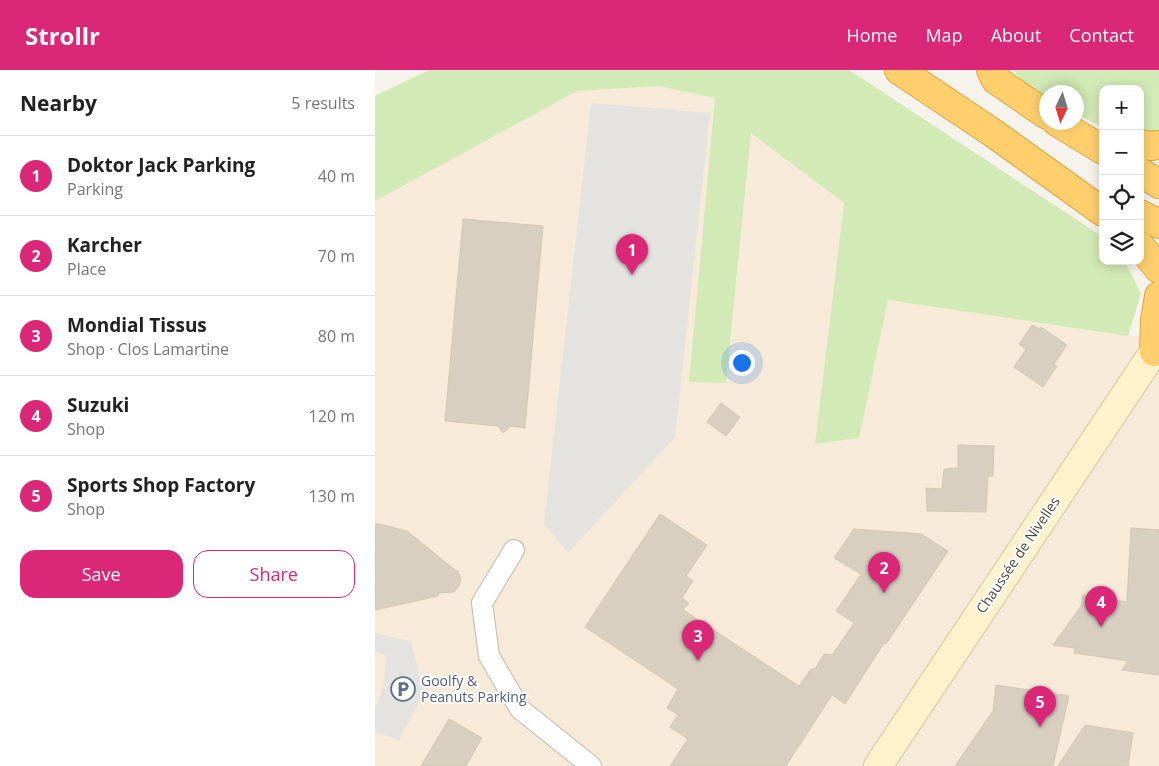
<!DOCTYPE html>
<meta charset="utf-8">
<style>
:root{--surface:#fff;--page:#f6f6f6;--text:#222;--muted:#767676;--line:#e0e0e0;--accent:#db2777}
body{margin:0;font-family:"Open Sans",sans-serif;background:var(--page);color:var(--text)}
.controls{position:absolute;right:15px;top:15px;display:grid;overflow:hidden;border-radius:10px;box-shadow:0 2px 12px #0003}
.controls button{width:45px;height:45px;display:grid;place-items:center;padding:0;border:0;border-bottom:1px solid var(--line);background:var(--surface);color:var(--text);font:25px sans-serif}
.compass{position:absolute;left:664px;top:15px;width:45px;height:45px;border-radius:50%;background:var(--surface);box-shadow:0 2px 12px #0003;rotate:184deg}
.you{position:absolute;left:366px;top:292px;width:18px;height:18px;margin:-12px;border:4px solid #fff;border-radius:50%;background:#1a73e8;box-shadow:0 0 0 8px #1a73e833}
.badge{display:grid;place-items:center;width:32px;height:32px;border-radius:50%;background:var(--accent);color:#fff;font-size:16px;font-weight:700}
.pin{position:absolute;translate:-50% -41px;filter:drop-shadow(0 1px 2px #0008)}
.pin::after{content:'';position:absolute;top:26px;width:18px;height:15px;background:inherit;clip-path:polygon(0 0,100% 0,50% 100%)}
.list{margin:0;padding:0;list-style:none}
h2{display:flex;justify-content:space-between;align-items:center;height:65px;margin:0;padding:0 20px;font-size:21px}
h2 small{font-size:16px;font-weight:400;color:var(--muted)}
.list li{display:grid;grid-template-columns:32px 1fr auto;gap:15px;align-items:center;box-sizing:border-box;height:80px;padding:0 20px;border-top:1px solid var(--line)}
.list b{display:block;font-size:19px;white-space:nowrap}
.list p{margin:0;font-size:16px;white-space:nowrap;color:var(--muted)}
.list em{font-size:16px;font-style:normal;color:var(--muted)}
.actions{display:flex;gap:10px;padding:15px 20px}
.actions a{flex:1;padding:11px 0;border:1px solid var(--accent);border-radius:15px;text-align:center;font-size:18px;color:var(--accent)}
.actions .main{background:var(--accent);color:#fff}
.icon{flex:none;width:28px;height:28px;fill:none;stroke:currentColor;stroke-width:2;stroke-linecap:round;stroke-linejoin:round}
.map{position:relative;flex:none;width:784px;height:696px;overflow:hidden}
header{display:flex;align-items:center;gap:30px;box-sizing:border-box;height:70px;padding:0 25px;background:var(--accent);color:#fff}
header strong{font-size:24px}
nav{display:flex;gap:28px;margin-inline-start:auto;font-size:18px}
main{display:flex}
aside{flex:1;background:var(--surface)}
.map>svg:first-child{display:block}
</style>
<header>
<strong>Strollr</strong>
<nav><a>Home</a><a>Map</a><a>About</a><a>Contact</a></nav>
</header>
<main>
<aside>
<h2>Nearby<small>5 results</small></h2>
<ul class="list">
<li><span class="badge">1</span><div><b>Doktor Jack Parking</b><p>Parking</p></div><em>40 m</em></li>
<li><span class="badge">2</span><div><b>Karcher</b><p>Place</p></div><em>70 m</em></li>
<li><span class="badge">3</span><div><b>Mondial Tissus</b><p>Shop · Clos Lamartine</p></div><em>80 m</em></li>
<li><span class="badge">4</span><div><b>Suzuki</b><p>Shop</p></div><em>120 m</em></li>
<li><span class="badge">5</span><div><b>Sports Shop Factory</b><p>Shop</p></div><em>130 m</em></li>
</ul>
<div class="actions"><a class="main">Save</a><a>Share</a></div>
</aside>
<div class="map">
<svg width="784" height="696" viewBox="0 0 784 696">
<rect width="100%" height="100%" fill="#f6f3ec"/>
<path fill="#f7ead8" d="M 284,16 L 341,28 L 314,312 L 351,313 L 376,63 L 469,133 L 440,374 L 484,368 L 513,230 L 753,266 L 784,266 L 784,696 L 0,696 L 0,131 L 202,21 Z"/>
<path fill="#d2eab5" d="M 54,0 L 474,0 L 728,167 L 728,191 L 750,191 L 766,224 L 753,266 L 513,230 L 484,368 L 440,374 L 469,133 L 376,63 L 351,313 L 314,312 L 340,28 L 284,16 L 202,21 L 0,131 L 0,26 Z
M 638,0 L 784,0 L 784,67 L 765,64 L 765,19 L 728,19 L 728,57 L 702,45 L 702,22 L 672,22 L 671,31 L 662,27 Z"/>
<path fill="#e5e3e0" d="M 216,33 L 335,43 L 300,367 L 193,483 L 169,454 Z
M 0,563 L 36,571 L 49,623 L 24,670 L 0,662 L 0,639 L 9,615 L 11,585 L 0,582 Z"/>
<path fill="#d8cfc1" stroke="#d3c7b4" d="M 88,149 L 168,156 L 150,358 L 136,356 L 128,363 L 123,356 L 70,351 Z
M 657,255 L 665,259 L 666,257 L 692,275 L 679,294 L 682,296 L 668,317 L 639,297 L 651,279 L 644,274 Z
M 346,333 L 365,347 L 351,366 L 332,352 Z
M 583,375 L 619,376 L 618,406 L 613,406 L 611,442 L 552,441 L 551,418 L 567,419 L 569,399 L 583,398 Z
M 285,444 L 332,475 L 311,506 L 318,511 L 307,528 L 314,533 L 308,540 L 424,616 L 436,599 L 440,599 L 449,584 L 457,585 L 479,553 L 461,541 L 486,504 L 459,488 L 479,459 L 546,464 L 573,481 L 511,574 L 509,573 L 470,634 L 457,625 L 411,696 L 295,696 L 313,669 L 295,657 L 303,645 L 292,638 L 303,619 L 210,557 Z
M 0,453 L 32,461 L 80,500 L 83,501 L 86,509 L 84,516 L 79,522 L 64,523 L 63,526 L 0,540 Z
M 756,458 L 784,460 L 784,605 L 747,600 L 753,591 L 699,583 L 700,578 L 678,575 L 706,536 L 708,525 L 752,532 Z
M 621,615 L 694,626 L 678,696 L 580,696 L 618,641 Z
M 74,649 L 107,668 L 91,696 L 46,696 Z
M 710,655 L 758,663 L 753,696 L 683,696 Z"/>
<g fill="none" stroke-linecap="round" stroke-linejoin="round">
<g stroke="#c2bbae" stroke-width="22">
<path id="street" d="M 139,480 L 107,533 L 114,586 L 145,639 L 216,696"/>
</g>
<g stroke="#d6c79b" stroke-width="30">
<path id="secondary" d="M 503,696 L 784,274"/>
</g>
<g stroke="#e0a43c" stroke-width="30">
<path id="highway" d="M 524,0 L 618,63 L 728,142
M 616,0 L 621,10 L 672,45
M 682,52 L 728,80
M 765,74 L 776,76 L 784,75
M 765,102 L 784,114
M 765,144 L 784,154
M 765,176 L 784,199
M 779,282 L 780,250 L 784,226"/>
</g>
<use href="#street" stroke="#fff" stroke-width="20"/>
<use href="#secondary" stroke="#fff3cd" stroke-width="28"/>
<use href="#highway" stroke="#ffcf6e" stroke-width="28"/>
</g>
<defs>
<g id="parking-ring" transform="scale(1.25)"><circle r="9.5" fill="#fff" stroke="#5c6f8a" stroke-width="1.5"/><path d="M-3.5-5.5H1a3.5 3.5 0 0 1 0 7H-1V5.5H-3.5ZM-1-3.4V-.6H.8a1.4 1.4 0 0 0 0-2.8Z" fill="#5c6f8a"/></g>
</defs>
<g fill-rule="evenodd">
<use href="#parking-ring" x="28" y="619"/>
</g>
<g text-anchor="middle" stroke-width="4" stroke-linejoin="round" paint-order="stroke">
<g font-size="14" fill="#4b4439" stroke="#fff">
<text transform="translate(643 485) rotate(-56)" y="5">Chaussée de Nivelles</text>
</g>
<g font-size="14" fill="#4e5e75" stroke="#fff" text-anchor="start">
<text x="46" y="616">Goolfy &amp;<tspan x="46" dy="16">Peanuts Parking</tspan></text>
</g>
</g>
</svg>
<div class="controls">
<button>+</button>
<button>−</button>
<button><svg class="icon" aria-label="locate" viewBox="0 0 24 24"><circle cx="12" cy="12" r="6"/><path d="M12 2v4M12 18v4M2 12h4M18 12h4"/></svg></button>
<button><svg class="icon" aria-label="layers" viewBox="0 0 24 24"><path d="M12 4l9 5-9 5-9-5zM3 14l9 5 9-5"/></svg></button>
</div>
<svg class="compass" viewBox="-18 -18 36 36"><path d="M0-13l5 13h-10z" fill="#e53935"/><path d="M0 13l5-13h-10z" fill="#767676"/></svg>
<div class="you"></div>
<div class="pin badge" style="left:257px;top:205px">1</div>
<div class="pin badge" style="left:509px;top:523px">2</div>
<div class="pin badge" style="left:323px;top:591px">3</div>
<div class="pin badge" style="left:726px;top:557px">4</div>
<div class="pin badge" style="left:665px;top:657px">5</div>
</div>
</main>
